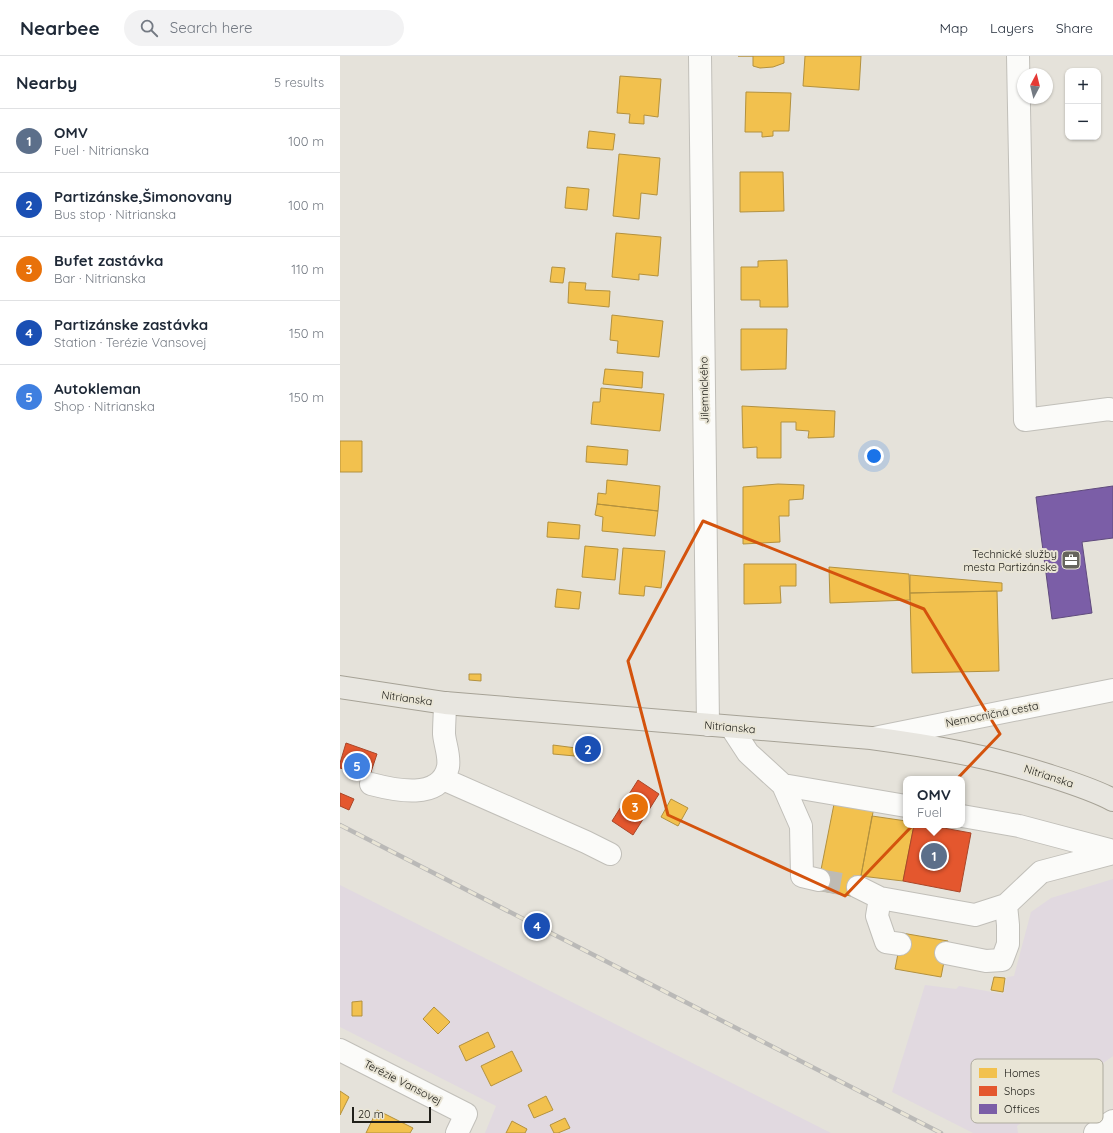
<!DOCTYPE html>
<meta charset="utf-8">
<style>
:root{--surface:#fff;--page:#f2f2f3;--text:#1f2937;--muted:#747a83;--line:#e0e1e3;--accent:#66645d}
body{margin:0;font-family:Quicksand,sans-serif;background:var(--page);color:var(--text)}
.controls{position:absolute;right:12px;top:12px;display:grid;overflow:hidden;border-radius:8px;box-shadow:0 1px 3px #0004}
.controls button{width:36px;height:36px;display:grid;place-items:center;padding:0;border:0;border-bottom:1px solid var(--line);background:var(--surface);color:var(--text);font:20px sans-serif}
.compass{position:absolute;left:677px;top:12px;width:36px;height:36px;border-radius:50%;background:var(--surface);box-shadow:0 1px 3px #0004;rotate:7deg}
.scale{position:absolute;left:12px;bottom:10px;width:79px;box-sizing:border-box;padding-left:4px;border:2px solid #21201a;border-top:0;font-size:11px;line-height:14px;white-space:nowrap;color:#21201a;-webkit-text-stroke:3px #e9e5d6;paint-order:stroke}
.you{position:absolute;left:534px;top:400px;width:14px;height:14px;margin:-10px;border:3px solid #fff;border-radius:50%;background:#1a73e8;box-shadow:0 0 0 6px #1a73e833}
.badge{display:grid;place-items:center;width:26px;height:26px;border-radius:50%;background:var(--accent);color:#fff;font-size:13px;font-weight:700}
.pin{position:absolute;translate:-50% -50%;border:2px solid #fff;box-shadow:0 1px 4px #0006}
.popup{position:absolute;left:563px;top:720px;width:62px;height:52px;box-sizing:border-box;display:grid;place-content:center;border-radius:8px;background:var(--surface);filter:drop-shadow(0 1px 3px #0005);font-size:13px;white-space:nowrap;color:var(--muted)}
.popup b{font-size:15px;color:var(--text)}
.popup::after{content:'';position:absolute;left:50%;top:100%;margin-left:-8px;border:8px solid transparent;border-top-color:var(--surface)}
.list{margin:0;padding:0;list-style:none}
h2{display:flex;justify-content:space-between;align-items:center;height:52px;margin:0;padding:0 16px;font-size:17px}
h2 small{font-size:13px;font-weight:400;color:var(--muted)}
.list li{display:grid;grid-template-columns:26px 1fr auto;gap:12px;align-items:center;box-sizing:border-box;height:64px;padding:0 16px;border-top:1px solid var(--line)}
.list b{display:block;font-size:15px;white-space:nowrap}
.list p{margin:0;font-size:13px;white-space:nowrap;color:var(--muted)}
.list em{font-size:13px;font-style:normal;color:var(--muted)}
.icon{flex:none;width:22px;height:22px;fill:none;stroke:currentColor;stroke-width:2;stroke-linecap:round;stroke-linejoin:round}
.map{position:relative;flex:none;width:773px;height:1077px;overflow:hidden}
header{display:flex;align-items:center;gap:24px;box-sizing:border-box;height:56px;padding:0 20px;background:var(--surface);border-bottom:1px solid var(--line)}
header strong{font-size:19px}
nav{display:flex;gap:22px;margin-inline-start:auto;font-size:14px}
.search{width:280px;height:36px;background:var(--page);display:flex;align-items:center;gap:10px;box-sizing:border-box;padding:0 14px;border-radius:22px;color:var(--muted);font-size:15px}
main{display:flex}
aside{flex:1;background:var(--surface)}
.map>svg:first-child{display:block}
</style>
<header>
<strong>Nearbee</strong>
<div class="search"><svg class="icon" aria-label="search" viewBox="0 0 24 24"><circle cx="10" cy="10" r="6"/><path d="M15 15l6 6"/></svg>Search here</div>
<nav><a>Map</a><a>Layers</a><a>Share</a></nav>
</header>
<main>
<aside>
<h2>Nearby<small>5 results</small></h2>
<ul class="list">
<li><span class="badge" style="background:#5c6f8a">1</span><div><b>OMV</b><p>Fuel · Nitrianska</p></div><em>100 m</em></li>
<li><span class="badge" style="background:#1a4fb4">2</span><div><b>Partizánske,Šimonovany</b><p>Bus stop · Nitrianska</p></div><em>100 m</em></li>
<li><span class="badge" style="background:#e8710a">3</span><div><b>Bufet zastávka</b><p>Bar · Nitrianska</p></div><em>110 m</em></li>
<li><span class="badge" style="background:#1a4fb4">4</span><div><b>Partizánske zastávka</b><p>Station · Terézie Vansovej</p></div><em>150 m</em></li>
<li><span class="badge" style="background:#3f7fe0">5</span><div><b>Autokleman</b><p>Shop · Nitrianska</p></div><em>150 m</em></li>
</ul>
</aside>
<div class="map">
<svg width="773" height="1077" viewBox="0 0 773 1077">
<rect width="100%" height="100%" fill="#e5e2da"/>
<path fill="#e1d9e0" d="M 773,823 L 773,1000 L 677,1070 L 678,1077 L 633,1077 L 552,1036 L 585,929 L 616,933 L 619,930 L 663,938 L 667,921 L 674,920 L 691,856 L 711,842 Z
M 0,829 L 491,1077 L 145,1077 L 156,1050 L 0,971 Z"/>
<path fill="#f2c14e" stroke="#b3913e" d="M 398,0 L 444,0 L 444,7 L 433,11 L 420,12 L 413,10 L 413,0 Z
M 465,0 L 521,0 L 519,34 L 463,30 Z
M 280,20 L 321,23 L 318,61 L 304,59 L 304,68 L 289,67 L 290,58 L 277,57 Z
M 406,36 L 451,37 L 449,75 L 433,75 L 433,80 L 422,81 L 422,76 L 405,76 Z
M 249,75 L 275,78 L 273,94 L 247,92 Z
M 279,98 L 320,102 L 317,139 L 301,137 L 299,163 L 273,160 Z
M 400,116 L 443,116 L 444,155 L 400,156 Z
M 227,131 L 249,133 L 247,154 L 225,152 Z
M 276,177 L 321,181 L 318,220 L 299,218 L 299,224 L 272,221 Z
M 447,204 L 448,251 L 420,251 L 420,244 L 401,244 L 401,211 L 418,211 L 418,205 Z
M 212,211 L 225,212 L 223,227 L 210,226 Z
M 229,226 L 246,227 L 245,234 L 270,235 L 269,251 L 228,247 Z
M 272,259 L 323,265 L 319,301 L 277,297 L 278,285 L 270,284 Z
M 401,273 L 447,273 L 446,313 L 401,314 Z
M 265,313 L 303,316 L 302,332 L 263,328 Z
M 261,332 L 324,338 L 320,375 L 251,368 L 253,346 L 260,346 Z
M 402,350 L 495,355 L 494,381 L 468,382 L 469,375 L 456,374 L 456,366 L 441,366 L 441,402 L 417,402 L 417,391 L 403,392 Z
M 0,385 L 22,385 L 22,416 L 0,416 Z
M 247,390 L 288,394 L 287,409 L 246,406 Z
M 267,424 L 320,430 L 318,455 L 257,448 L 258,437 L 266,438 Z
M 438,428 L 464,429 L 463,443 L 449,444 L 449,460 L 439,460 L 440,486 L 403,488 L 403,431 Z
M 257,448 L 318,455 L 315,480 L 262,475 L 263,461 L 255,459 Z
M 208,466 L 240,469 L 239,483 L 207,481 Z
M 245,490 L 278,493 L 275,524 L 242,521 Z
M 283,492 L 325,495 L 321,532 L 305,530 L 304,540 L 279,538 Z
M 404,508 L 456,508 L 456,530 L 440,530 L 441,547 L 404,548 Z
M 489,511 L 569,518 L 570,544 L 490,547 Z
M 570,519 L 662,527 L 662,535 L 570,537 Z
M 217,533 L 241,536 L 239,553 L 215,551 Z
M 657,535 L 659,615 L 572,617 L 570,537 Z
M 129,618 L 141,618 L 141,625 L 129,624 Z
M 213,689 L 236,692 L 235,700 L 213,698 Z
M 331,743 L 348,752 L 338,770 L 321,761 Z
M 495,743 L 534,751 L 517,841 L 477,834 Z
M 532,760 L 566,765 L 566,769 L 574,769 L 563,825 L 521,820 Z
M 562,877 L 608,885 L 601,921 L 555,913 Z
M 654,921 L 665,922 L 663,936 L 651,934 Z
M 22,945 L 22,960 L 12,960 L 12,946 Z
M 94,951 L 110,966 L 98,978 L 83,963 Z
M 148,976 L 155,991 L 126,1005 L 119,990 Z
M 172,995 L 182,1015 L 151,1030 L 141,1010 Z
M 0,1035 L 9,1041 L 0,1059 Z
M 206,1040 L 213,1054 L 194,1062 L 188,1049 Z
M 37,1054 L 73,1072 L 70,1077 L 26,1077 Z
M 225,1062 L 230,1072 L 218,1077 L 214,1077 L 210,1069 Z
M 172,1065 L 187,1073 L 185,1077 L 166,1077 Z"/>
<path fill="#e4572e" stroke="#aa4628" d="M 6,687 L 37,698 L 29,722 L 0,712 L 0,707 Z
M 298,724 L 319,738 L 293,779 L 272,765 Z
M 0,737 L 14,743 L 9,754 L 0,750 Z
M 574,769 L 587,769 L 631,777 L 620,836 L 563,825 Z"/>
<path fill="#7b5ea7" stroke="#604b7d" d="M 773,430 L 773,482 L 742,486 L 752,557 L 712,563 L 696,441 Z"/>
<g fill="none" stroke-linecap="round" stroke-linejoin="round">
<path stroke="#bebbb4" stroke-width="22" stroke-dasharray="22 11" stroke-linecap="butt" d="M 479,824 L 518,831"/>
<g stroke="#c1bfb9" stroke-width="24">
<path id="minor" d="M 360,0 L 368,669
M 678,0 L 685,364 L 769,353 L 773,354
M 391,671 L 408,697 L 443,729 L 461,770 L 462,820 L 479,824
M 534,682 L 773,634
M 103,723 L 246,786 L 270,798
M 31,728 C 54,734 101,745 108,711 C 110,700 105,689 104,678 C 104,668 105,657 105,647
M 443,729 L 566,750
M 622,760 L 679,770 L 773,795
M 518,831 L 540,842 L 635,859 L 666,849 L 701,816 L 773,797
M 540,842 L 537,860 L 546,886 L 560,888
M 606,897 L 646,905 L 662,904 L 668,888 L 668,869 L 666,849
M 0,994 L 126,1058 L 117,1077
M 755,1077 L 773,1065"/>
</g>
<g stroke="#a6a296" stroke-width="24">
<path id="major" d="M 0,631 L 105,647 L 531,682 C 591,690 649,700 707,719 C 729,726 752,733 773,744"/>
</g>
<use href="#minor" stroke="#fbfbf9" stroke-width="22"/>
<use href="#major" stroke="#e8e6e0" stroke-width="22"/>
<g stroke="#bab9b7" stroke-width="4.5">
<path id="rail" d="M 0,769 L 601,1077"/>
</g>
<use href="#rail" stroke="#e9e5d6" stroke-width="3" stroke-dasharray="9" stroke-linecap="butt"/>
</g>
<path fill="none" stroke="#d4530d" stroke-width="3" stroke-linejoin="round" d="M 363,465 L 584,553 L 660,678 L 505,840 L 328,759 L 288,605 Z"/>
<defs>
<g id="office-square" transform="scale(1)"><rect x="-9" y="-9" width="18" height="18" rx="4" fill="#66645d" stroke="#e9e5d6"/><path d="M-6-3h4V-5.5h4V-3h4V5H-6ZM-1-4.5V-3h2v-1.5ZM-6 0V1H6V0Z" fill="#fff"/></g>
</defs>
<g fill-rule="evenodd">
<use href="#office-square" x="731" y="504"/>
</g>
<g text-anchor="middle" stroke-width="4" stroke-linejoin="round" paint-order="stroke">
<g font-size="11" fill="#21201a" stroke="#e9e5d6">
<text transform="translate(364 334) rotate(-91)" y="4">Jilemnického</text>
<text transform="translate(67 642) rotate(8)" y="4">Nitrianska</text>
<text transform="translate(652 658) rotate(-11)" y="4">Nemocničná cesta</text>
<text transform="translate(390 671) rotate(5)" y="4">Nitrianska</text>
<text transform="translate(709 720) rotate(18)" y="4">Nitrianska</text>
<text transform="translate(63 1026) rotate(27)" y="4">Terézie Vansovej</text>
</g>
<g font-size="11" fill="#21201a" stroke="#e9e5d6" text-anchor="end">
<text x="717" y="502">Technické služby<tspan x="717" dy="13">mesta Partizánske</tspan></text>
</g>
</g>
<rect x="631" y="1003" width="132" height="64" rx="6" fill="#e9e5d6" stroke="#adaa9e" stroke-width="1"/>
<rect x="639" y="1012" width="18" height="10" fill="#f2c14e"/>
<rect x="639" y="1030" width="18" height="10" fill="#e4572e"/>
<rect x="639" y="1048" width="18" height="10" fill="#7b5ea7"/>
<g font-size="11" fill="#21201a">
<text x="664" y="1021">Homes</text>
<text x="664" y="1039">Shops</text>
<text x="664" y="1057">Offices</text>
</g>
</svg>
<div class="controls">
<button>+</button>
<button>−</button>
</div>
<svg class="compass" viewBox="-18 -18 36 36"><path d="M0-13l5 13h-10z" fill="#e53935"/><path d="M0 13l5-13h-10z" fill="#747a83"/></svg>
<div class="scale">20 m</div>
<div class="you"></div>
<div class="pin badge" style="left:594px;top:800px;background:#5c6f8a">1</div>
<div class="popup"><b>OMV</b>Fuel</div>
<div class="pin badge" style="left:248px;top:693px;background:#1a4fb4">2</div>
<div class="pin badge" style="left:295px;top:751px;background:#e8710a">3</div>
<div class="pin badge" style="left:197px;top:870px;background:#1a4fb4">4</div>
<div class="pin badge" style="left:17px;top:710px;background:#3f7fe0">5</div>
</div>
</main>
